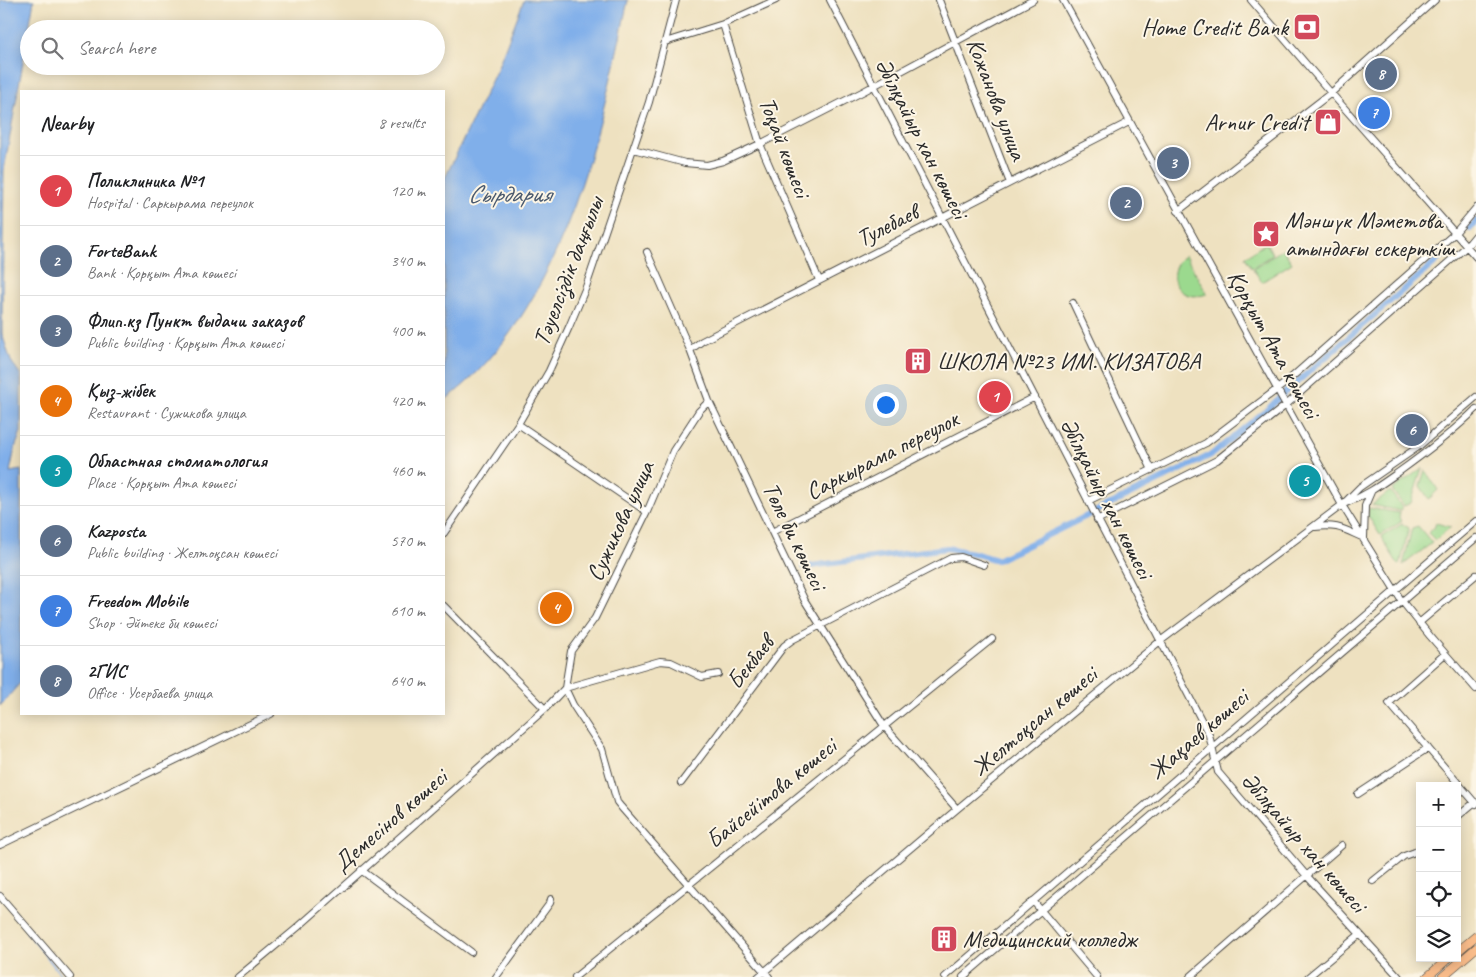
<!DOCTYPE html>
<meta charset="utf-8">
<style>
:root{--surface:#fff;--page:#f6f6f6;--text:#202124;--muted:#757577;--line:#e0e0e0;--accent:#d1495b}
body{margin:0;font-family:Caveat,sans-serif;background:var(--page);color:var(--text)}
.controls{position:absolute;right:15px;bottom:15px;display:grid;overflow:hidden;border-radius:0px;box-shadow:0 2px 12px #0003}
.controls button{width:45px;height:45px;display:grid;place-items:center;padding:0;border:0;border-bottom:1px solid var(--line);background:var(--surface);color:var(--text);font:25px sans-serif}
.you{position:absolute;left:885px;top:404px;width:18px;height:18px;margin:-12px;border:4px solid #fff;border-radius:50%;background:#1a73e8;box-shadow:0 0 0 8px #1a73e833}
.badge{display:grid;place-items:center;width:32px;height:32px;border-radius:50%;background:var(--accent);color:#fff;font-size:16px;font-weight:700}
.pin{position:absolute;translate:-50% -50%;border:2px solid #fff;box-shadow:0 1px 5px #0006}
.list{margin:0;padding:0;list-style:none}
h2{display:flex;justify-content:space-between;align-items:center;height:65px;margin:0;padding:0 20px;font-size:21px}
h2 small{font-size:16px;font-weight:400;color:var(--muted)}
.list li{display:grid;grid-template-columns:32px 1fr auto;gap:15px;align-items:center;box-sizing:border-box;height:70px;padding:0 20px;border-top:1px solid var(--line)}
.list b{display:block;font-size:19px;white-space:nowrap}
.list p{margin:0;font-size:16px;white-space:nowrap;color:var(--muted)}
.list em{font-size:16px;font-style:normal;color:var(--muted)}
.icon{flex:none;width:28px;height:28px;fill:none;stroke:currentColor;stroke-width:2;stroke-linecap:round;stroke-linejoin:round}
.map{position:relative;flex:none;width:1476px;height:977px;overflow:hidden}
.search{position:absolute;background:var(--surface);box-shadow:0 2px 12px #0003;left:20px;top:20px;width:425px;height:55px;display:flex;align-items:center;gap:12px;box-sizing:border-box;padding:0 18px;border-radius:28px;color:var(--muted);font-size:19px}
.panel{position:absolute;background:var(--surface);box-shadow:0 2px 12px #0003;left:20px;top:90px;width:425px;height:625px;border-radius:0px}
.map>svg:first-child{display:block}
</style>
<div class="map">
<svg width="1476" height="977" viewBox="0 0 1476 977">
<rect width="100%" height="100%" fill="#fcf5e5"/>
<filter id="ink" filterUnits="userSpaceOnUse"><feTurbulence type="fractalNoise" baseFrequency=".02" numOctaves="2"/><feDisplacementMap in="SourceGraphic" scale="10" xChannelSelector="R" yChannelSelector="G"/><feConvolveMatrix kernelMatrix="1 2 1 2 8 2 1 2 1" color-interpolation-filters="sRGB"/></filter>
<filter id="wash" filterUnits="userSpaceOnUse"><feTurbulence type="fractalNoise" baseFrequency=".0096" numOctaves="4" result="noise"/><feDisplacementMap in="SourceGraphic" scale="20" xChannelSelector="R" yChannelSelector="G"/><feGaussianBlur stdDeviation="1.12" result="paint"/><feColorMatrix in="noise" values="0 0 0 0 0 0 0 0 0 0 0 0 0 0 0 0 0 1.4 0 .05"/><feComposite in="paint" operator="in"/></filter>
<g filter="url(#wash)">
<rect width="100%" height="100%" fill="#eee1c0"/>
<path fill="#9bd98e" stroke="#63825c" d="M 1266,243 L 1273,254 L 1252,268 L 1245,257 Z
M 1283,249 L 1292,263 L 1262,282 L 1253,269 Z
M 1185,255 L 1207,294 C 1178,304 1161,274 1185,255 Z
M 1422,468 L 1411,503 L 1404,506 L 1392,490 Z
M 1425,470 L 1438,490 L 1429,499 L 1420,486 Z
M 1390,491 L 1402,507 L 1400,511 L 1372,505 Z
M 1369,508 L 1400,513 L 1399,517 L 1401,522 L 1380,535 L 1368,516 Z
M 1436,523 L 1451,527 L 1435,540 L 1428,533 L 1434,528 Z
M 1402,524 L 1409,528 L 1400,565 L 1398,564 L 1381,537 Z
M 1418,526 L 1432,543 L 1403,565 L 1412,528 Z"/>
<path fill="#80afea" stroke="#566d8a" d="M 0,0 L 34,0 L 4,170 L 2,327 L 2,334 L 11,361 L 21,375 L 21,432 L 15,448 L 10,472 L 21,470 L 21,682 L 0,706 Z
M 524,0 L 628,0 C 599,136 562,314 444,401 L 444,180 L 497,69 Z"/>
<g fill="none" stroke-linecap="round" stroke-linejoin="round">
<path stroke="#80afea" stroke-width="2" d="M 27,932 L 63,977"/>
<path stroke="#80afea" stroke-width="6" d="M 1470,228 L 1476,221
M 804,567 L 947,548 L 973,553 L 997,560 L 1211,455 L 1269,408 L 1281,396 L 1447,252"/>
</g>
</g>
<g filter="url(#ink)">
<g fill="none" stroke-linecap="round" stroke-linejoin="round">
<g stroke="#484641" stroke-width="8">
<path id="minor" d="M 830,0 L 1209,735 L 1218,772 L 1306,875 L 1399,977
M 939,0 L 1010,183
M 1063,0 L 1281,396 L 1342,505 L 1401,600 L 1430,636 L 1476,689
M 1251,0 L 1331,93 L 1476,257
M 723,24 L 760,144 L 819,280
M 665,42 L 723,24 L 776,0
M 633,149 L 685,163 L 707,165 L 723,161 L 760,144 L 864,91 L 1033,0
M 1178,211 L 1331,93 L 1435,0
M 647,252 L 690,350 L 709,401 L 805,601 L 884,726 L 957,809
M 1073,303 L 1152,470
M 690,350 L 702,341 L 1129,122
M 518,424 L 647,512
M 1088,501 L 1206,443 L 1284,384 L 1455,233 L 1476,208
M 1346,503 C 1365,496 1379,486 1396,474 C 1424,454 1451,434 1476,409
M 1097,520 L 1217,460 L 1286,405 L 1467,246 L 1476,235
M 1315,527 C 1337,524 1343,529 1364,538 L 1365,506 L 1371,492
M 772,532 L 1035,397
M 444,533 L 518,424 L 549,371 L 569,327 L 586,287 L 649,102 L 676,0
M 444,606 L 545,709
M 1419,623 L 1476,575
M 1445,654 L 1389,703 L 1476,804
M 565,688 L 573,705 L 602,749 L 617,802 L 621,807 L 769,977
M 565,688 L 571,651 L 595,618 L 647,512 L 673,451 L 699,411 L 709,401
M 565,688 L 660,661 L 671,662 L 702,677 L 718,674
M 681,783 L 784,646 L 792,640 L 951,558 L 961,557 L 984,565
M 1358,794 L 1428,748
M 1457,817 L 1475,802
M 0,845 L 271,714
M 361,870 L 471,952
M 1373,881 L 1404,856 L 1415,852 L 1420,848
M 0,896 L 70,977
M 1033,901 L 1097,977
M 238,977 L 297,928 L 545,709 L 565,688
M 496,977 L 550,903 L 551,899
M 575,977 L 992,639
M 758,977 L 957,809 L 1159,642 L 1342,505 L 1360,487 L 1418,447 L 1476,397
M 945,977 L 1476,521
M 963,977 L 1476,538
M 1190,977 L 1342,845
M 1308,977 L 1360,934"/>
</g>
<g stroke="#484641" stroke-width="9">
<path id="major" d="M 1457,952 L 1476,936
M 1427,977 L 1449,958
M 1442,977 L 1476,948"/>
</g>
<use href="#minor" stroke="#fff" stroke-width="6"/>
<use href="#major" stroke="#f9bc8a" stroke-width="8"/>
</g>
</g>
<defs>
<g id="bank-square" transform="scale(1.4375)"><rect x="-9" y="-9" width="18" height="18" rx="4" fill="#d1495b" stroke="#fcf5e5"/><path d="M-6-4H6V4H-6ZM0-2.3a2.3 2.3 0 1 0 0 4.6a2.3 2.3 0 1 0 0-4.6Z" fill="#fff"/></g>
<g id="shop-square" transform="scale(1.4375)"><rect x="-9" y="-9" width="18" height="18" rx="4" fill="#d1495b" stroke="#fcf5e5"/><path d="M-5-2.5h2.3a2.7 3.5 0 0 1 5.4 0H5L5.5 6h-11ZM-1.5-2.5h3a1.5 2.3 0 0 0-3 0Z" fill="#fff"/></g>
<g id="sight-square" transform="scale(1.4375)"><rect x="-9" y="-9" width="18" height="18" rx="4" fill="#d1495b" stroke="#fcf5e5"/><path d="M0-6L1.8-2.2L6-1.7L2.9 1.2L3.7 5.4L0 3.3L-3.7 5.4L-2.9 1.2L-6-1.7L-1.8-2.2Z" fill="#fff"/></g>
<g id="building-square" transform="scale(1.4375)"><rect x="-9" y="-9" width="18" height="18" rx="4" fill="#d1495b" stroke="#fcf5e5"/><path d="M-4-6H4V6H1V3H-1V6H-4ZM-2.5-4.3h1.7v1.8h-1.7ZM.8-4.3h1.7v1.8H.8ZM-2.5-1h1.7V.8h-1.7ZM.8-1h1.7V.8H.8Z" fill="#fff"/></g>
</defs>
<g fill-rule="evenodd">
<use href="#bank-square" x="1307" y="27"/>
<use href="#shop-square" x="1328" y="122"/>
<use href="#sight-square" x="1266" y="234"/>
<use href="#building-square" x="918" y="361"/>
<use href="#building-square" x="944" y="939"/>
</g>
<g text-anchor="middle" stroke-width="4" stroke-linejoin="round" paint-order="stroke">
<g font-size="24" fill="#2b2b2b" stroke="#fcf5e5" text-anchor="start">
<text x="1288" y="35" text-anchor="end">Home Credit Bank</text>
<text x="1309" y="130" text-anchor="end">Arnur Credit</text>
<text x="1285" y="228">Мәншүк Мәметова<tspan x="1285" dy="28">атындағы ескерткіш</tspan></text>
<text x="937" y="369">ШКОЛА №23 ИМ. КИЗАТОВА</text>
<text x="963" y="947">Медицинский колледж</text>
</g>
<g font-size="24" fill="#2b2b2b" stroke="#fcf5e5">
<text transform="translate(997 99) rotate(69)" y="8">Кожанова улица</text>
<text transform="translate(922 138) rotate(63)" y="8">Әбілқайыр хан көшесі</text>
<text transform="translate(785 147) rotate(69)" y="8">Тоқай көшесі</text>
<text transform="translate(887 225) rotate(-27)" y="8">Тулебаев</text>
<text transform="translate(568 271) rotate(-69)" y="8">Тәуелсіздік даңғылы</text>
<text transform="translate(1274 344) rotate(61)" y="8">Қорқыт Ата көшесі</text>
<text transform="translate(882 455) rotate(-27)" y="8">Саркырама переулок</text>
<text transform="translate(1107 498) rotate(63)" y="8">Әбілқайыр хан көшесі</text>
<text transform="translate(620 521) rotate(-65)" y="8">Сужикова улица</text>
<text transform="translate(795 536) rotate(64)" y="8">Төле би көшесі</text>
<text transform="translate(750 662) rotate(-52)" y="8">Бекбаев</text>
<text transform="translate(1034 721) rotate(-40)" y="8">Желтоқсан көшесі</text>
<text transform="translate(1198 734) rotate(-41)" y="8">Жақаев көшесі</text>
<text transform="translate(771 793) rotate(-39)" y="8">Байсейітова көшесі</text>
<text transform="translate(390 820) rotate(-41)" y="8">Демесінов көшесі</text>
<text transform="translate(1304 842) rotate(49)" y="8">Әбілқайыр хан көшесі</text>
</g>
<g font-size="25" font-style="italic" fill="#49596e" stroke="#fcf5e5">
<text x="509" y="202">Сырдария</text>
</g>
</g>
</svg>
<div class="controls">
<button>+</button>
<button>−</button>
<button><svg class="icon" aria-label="locate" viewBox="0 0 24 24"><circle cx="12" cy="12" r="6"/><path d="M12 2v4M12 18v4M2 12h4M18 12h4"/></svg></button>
<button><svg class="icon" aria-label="layers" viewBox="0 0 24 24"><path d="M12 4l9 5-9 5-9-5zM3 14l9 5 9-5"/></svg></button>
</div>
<div class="you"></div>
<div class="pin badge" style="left:995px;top:397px;background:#e0444e">1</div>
<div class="pin badge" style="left:1126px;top:203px;background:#5c6f8a">2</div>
<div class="pin badge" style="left:1173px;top:163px;background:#5c6f8a">3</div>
<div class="pin badge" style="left:556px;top:608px;background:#e8710a">4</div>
<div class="pin badge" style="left:1305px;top:481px;background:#0f9aa8">5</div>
<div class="pin badge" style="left:1412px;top:430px;background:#5c6f8a">6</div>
<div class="pin badge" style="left:1374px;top:113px;background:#3f7fe0">7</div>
<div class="pin badge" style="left:1381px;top:74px;background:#5c6f8a">8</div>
<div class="search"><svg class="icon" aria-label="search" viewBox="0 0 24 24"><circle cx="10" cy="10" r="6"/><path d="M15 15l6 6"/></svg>Search here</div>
<section class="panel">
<h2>Nearby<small>8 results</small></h2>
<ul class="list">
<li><span class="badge" style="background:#e0444e">1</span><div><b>Поликлиника №1</b><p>Hospital · Саркырама переулок</p></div><em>120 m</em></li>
<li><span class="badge" style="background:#5c6f8a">2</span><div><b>ForteBank</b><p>Bank · Қорқыт Ата көшесі</p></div><em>340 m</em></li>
<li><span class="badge" style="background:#5c6f8a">3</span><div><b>Флип.кз Пункт выдачи заказов</b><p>Public building · Қорқыт Ата көшесі</p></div><em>400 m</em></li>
<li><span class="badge" style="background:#e8710a">4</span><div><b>Қыз-жібек</b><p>Restaurant · Сужикова улица</p></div><em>420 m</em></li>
<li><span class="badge" style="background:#0f9aa8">5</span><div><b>Областная стоматология</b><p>Place · Қорқыт Ата көшесі</p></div><em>460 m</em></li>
<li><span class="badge" style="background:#5c6f8a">6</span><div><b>Kazposta</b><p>Public building · Желтоқсан көшесі</p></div><em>570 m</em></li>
<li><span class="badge" style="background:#3f7fe0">7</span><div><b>Freedom Mobile</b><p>Shop · Әйтеке би көшесі</p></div><em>610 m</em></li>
<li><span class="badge" style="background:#5c6f8a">8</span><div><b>2ГИС</b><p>Office · Усербаева улица</p></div><em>640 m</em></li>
</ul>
</section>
</div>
